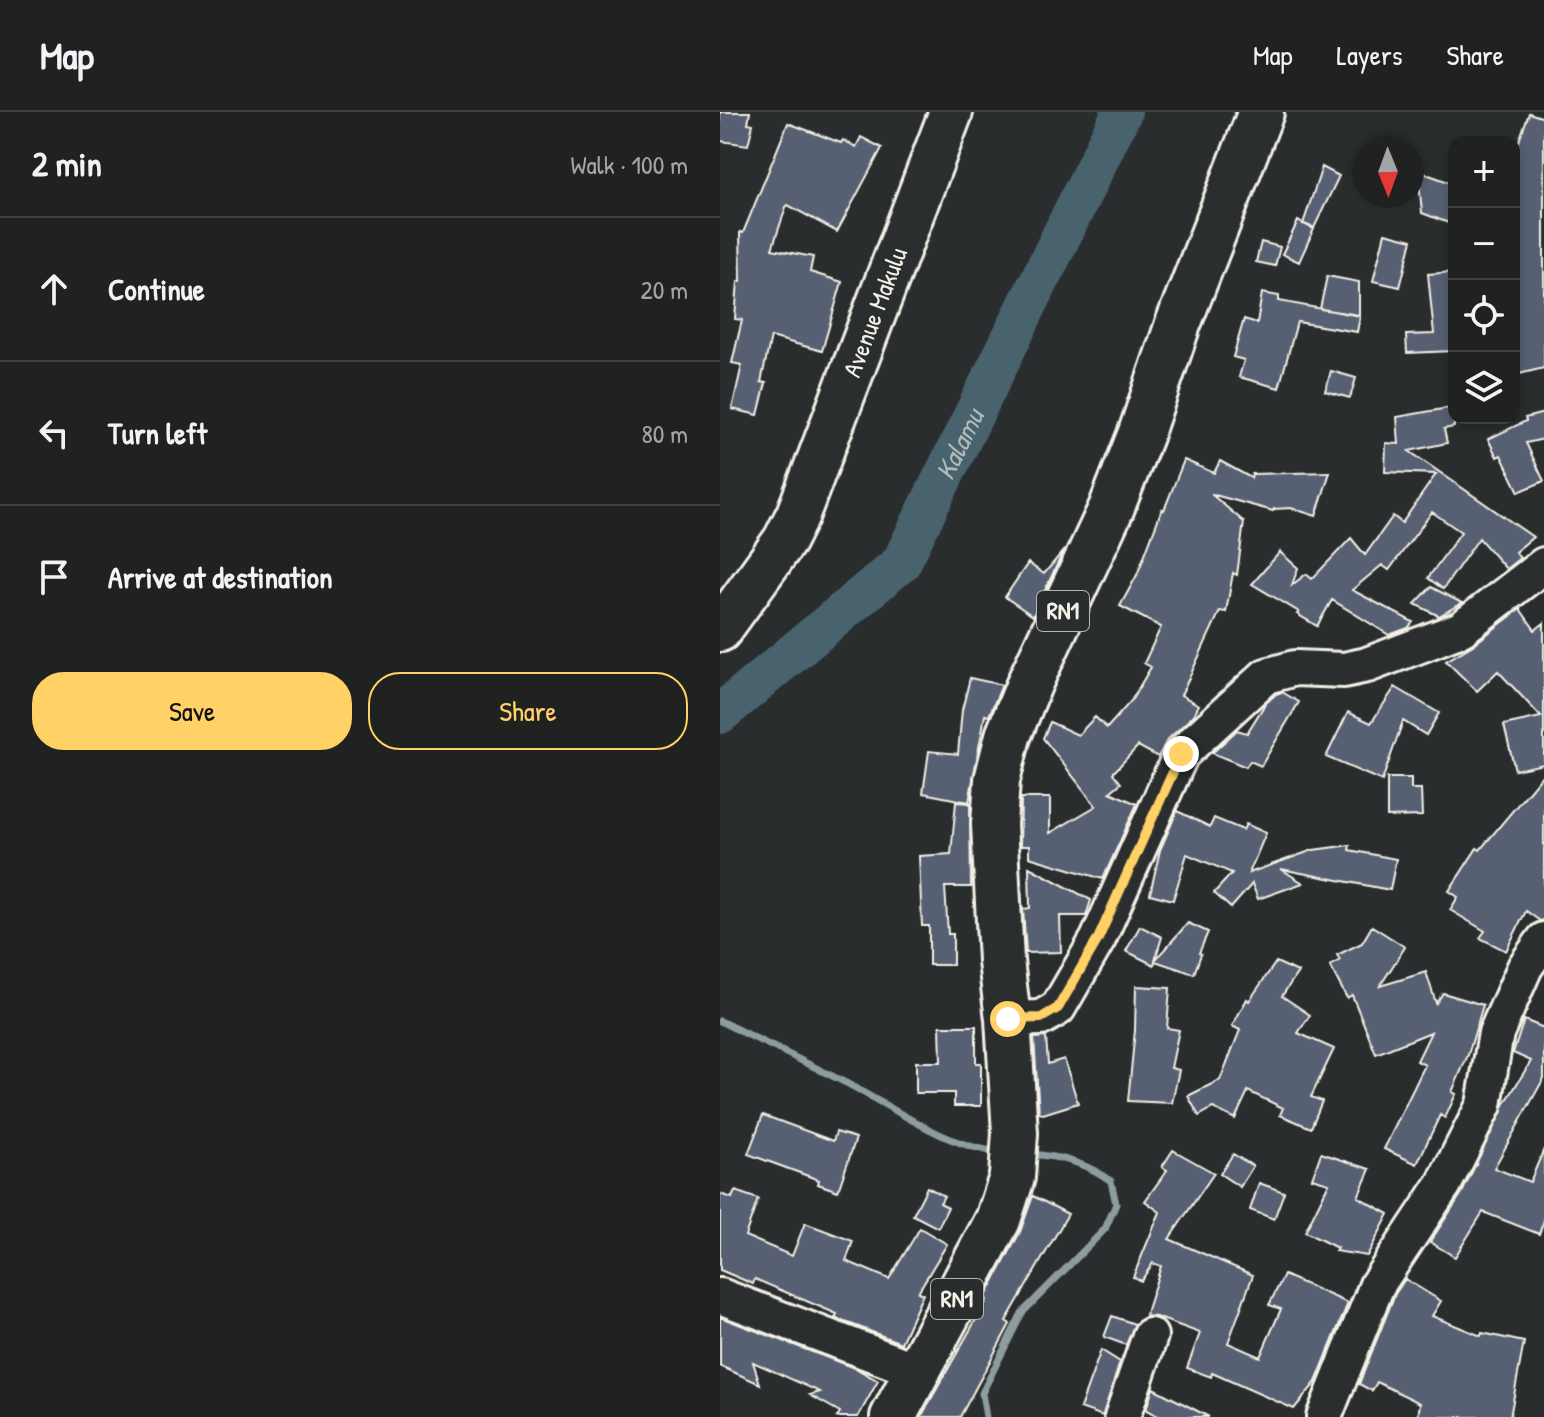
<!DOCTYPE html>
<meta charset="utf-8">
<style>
:root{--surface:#202222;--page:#2d2f2f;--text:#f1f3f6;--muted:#a2a4a5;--line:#3d3f40;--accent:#ffd166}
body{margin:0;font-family:"Patrick Hand",sans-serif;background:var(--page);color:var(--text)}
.controls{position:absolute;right:24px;top:24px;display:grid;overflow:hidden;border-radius:16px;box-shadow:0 4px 12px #0003}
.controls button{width:72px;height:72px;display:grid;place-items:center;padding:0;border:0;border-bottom:2px solid var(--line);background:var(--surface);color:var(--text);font:40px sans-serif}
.compass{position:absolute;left:632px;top:24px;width:72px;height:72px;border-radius:50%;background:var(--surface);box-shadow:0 4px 12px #0003;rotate:179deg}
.stop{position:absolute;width:24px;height:24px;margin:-18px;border:6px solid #ffd166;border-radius:50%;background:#fff}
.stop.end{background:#ffd166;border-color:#fff;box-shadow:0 2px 8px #0008}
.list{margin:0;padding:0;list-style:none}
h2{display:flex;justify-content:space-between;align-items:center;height:104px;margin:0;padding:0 32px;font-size:34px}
h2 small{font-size:26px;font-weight:400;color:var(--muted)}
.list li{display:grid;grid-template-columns:52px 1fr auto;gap:24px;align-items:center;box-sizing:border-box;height:144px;padding:0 32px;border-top:2px solid var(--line)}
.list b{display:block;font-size:30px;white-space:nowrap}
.list em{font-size:26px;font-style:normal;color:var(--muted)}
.actions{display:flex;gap:16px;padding:24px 32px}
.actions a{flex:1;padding:18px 0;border:2px solid var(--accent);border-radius:32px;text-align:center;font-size:28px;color:var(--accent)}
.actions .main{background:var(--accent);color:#111}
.icon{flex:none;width:44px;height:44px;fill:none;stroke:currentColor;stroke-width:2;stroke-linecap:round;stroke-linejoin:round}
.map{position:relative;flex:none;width:824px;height:1305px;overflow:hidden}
header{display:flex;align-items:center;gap:48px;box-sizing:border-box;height:112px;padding:0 40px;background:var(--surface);border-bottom:2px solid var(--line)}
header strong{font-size:38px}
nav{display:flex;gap:44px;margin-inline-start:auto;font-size:28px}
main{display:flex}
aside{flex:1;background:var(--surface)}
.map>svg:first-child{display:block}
</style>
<header>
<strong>Map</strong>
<nav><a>Map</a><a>Layers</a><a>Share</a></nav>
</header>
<main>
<aside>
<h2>2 min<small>Walk · 100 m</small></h2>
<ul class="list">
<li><svg class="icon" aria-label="ahead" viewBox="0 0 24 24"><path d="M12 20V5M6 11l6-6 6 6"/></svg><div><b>Continue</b></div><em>20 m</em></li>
<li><svg class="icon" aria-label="left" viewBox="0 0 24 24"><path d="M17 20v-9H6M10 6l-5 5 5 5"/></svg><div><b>Turn left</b></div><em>80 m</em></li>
<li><svg class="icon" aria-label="arrive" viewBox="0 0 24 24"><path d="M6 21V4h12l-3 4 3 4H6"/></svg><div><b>Arrive at destination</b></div></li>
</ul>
<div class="actions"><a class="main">Save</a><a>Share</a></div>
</aside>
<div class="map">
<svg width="824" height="1305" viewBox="0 0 824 1305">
<rect width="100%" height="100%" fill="#2a2d2e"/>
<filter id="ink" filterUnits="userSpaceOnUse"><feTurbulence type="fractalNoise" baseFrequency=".0125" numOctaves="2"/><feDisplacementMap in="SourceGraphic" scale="16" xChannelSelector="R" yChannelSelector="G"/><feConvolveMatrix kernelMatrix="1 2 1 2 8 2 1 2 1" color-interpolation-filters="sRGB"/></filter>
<g filter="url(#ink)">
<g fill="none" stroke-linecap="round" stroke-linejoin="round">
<path stroke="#8d9c9f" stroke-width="7" d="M 0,909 C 42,930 86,950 128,972 C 173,996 231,1037 281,1040
M 266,1305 L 262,1281 L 302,1201 L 385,1117 L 396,1092 L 391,1069 C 367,1051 339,1044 310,1042"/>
<path stroke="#49646e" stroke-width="40" id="s1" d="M 0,602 L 181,451 L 402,0"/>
</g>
<path fill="#576172" stroke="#f4f1e8" stroke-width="2" d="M 0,0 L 30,0 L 28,11 L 33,12 L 28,33 L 0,29 Z
M 809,1 L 824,6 L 824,256 L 799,262 L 794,243 L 794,43 Z
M 68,11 L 121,31 L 123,28 L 136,35 L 141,25 L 162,36 L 117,120 L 68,93 L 66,95 L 52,137 L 93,145 L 90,160 L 122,170 L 102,239 L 51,225 L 41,270 L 46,271 L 38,303 L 12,297 L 22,253 L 12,251 L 22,208 L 15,207 L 18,169 L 21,169 L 20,120 L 23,121 Z
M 602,55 L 619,64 L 594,116 L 584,112 L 594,117 L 579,150 L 562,142 L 578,109 L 583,112 Z
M 698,59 L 734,72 L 734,113 L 702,101 Z
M 665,121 L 692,128 L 680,175 L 653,169 Z
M 541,130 L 560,135 L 555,154 L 536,150 Z
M 734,160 L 734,239 L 687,241 L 686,223 L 714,222 L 708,162 Z
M 607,164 L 639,170 L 639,203 L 600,197 Z
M 542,181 L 559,184 L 559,189 L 640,204 L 637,220 L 577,210 L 559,276 L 519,265 L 524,248 L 513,245 L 524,207 L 537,211 Z
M 611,259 L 636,266 L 630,286 L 605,279 Z
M 734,295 L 734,315 L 724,317 L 727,331 L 689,339 L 813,425 L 795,440 L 800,446 L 786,457 L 759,426 L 723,477 L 708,466 L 741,420 L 712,400 L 669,458 L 662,453 L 632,478 L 693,510 L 688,516 L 669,523 L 612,488 L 597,514 L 577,502 L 579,500 L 532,472 L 560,440 L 578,456 L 572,473 L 586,462 L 592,467 L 631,426 L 645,443 L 673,404 L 682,411 L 716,362 L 665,360 L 666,331 L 679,332 L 677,305 Z
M 824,301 L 824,327 L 806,331 L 824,369 L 799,380 L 781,343 L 777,345 L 768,327 L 806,309 L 805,306 Z
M 464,348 L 494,361 L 500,349 L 531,366 L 532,362 L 610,360 L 596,404 L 571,396 L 554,397 L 553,399 L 491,382 L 524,410 L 517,463 L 513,461 L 506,500 L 500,499 L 461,583 L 479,593 L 473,604 L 447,628 L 438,645 L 418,634 L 393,661 L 401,671 L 390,680 L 417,692 L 383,767 L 309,745 L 309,734 L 300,734 L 301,686 L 330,686 L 330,721 L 376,694 L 323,626 L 330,610 L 358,623 L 375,605 L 387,616 L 411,589 L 431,555 L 424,551 L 441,515 L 400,494 L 417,463 L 442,397 L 444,398 Z
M 344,438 L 313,504 L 285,485 L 308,451 L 324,462 Z
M 711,475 L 742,491 L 719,504 L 695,492 Z
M 800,497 L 815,518 L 824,511 L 824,652 L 795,658 L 784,613 L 821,605 L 778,559 L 757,579 L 726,549 L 753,533 Z
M 250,566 L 282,573 L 269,604 L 265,603 L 249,690 L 203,681 L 209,639 L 238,642 L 242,598 Z
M 675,575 L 719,601 L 706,623 L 683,609 L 662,669 L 606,645 L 628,600 L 651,611 Z
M 562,580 L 579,590 L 541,654 L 530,649 L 526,655 L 492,641 L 517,618 L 527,621 L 545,592 L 556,582 Z
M 824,661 L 824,808 L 820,809 L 806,799 L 786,839 L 760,826 L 765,819 L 730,798 L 738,785 L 729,779 L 757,736 L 760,738 Z
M 667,666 L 691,666 L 691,677 L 701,677 L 702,704 L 667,705 Z
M 236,690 L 250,691 L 251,775 L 225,775 L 228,822 L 233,822 L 233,853 L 209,853 L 209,814 L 202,814 L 199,744 L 231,742 Z
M 457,699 L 490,715 L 494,706 L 523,718 L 526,712 L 546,721 L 529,761 L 593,738 L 630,733 L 629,738 L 676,747 L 670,778 L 561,757 L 583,771 L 538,787 L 532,772 L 511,796 L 494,781 L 512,761 L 467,742 L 453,788 L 430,782 L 440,738 Z
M 309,755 L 371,788 L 366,804 L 340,804 L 341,840 L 306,841 L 303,797 L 310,796 Z
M 468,811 L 488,820 L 479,841 L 481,842 L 474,862 L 435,849 L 434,853 L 406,839 L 420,814 L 442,825 L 435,848 Z
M 652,814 L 685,835 L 660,874 L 706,860 L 716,891 L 723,881 L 763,893 L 748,943 L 732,980 L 736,982 L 725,1006 L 720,1003 L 697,1052 L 664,1037 L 705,953 L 697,949 L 711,920 L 656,942 L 632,883 L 627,886 L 610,854 L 620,848 L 617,843 L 642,831 Z
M 556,850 L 578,860 L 562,884 L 590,903 L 578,921 L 614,937 L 591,985 L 602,989 L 591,1016 L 560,1003 L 563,996 L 528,979 L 515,1007 L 493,996 L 479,1004 L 468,984 L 500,968 L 520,918 L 512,914 L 527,887 L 529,889 Z
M 416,874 L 450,876 L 447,916 L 459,918 L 451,956 L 459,958 L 452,991 L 408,989 L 415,918 Z
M 804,908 L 824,916 L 824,966 L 774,1056 L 810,1070 L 824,1037 L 824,1108 L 819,1122 L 763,1100 L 735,1145 L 710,1130 L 742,1081 L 784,993 L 811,949 L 793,941 Z
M 220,914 L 256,914 L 256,951 L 261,951 L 261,994 L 234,994 L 234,981 L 196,981 L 196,950 L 221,950 Z
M 326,925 L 328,952 L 344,947 L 358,991 L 323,1002 L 319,1001 L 314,926 Z
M 43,1003 L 113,1029 L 116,1020 L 136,1026 L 118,1079 L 98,1072 L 99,1068 L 28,1042 Z
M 453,1038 L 494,1061 L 449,1127 L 533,1163 L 508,1231 L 540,1245 L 561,1197 L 549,1193 L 564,1163 L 628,1191 L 596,1270 L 574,1297 L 492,1261 L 491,1265 L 467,1256 L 480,1221 L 436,1205 L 425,1204 L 441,1154 L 433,1151 L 421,1169 L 413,1165 L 440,1100 L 425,1089 L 447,1058 L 442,1055 Z
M 601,1041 L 650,1057 L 638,1085 L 669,1102 L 647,1144 L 615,1139 L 617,1136 L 585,1120 L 609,1071 L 592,1066 Z
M 513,1042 L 533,1054 L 520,1075 L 500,1062 Z
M 539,1071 L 564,1080 L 554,1107 L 530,1098 Z
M 207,1075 L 224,1084 L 220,1091 L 228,1095 L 218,1116 L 193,1103 Z
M 15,1079 L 38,1087 L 25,1124 L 72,1144 L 85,1111 L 133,1129 L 126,1149 L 169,1167 L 200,1116 L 227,1132 L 198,1180 L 203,1182 L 181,1231 L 115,1206 L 117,1202 L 35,1167 L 33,1172 L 0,1158 L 0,1082 L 12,1086 Z
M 313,1084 L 348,1102 L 286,1209 L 290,1212 L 240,1305 L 201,1305 L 267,1188 L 265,1186 L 300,1120 Z
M 685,1167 L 721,1189 L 712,1204 L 761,1224 L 762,1221 L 804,1230 L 790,1305 L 698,1305 L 700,1291 L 657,1270 L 652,1279 L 639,1272 L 675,1182 Z
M 392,1204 L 415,1212 L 406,1233 L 384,1225 Z
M 0,1205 L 137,1257 L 158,1269 L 138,1305 L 117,1305 L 120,1300 L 90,1283 L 100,1280 L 33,1250 L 40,1272 L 0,1254 Z
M 381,1238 L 400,1250 L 383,1304 L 360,1296 Z
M 433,1276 L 489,1305 L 440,1305 L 426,1298 Z"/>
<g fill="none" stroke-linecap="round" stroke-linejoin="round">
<g stroke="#f4f1e8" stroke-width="40">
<path id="minor" d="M 288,907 L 321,906 L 338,896 L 378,827 L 461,642 L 546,564 L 575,556 L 624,558 L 647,553 L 705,531 L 741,517 L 824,453
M 0,1184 L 198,1259
M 402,1305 L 430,1224
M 604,1305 L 657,1173 L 724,1072 L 764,993 L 776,921 L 805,855 L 824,828"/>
</g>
<g stroke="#f4f1e8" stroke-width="48">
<g id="major">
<path id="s2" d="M 0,518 L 65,428 L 78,402 L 231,0"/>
</g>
</g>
<g stroke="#f4f1e8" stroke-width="50">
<path id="highway" d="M 173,1305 L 278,1108 L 292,1065 L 295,1021 L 288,907 L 281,849 L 274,712 L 277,668 L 288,624 L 310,570 L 391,397 L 421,321 L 458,212 L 541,0"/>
</g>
<use href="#minor" stroke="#2a2d2e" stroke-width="34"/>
<use href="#major" stroke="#2a2d2e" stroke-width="42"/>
<use href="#highway" stroke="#2a2d2e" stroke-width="44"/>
</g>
</g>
<g fill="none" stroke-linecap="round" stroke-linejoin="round" filter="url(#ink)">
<path stroke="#ffd166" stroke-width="10" d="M 288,907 L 321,906 L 338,896 L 378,827 L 461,642"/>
</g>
<g text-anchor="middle" stroke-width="8" stroke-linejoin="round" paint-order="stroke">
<g fill="#2a2d2e" stroke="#b7b6b0" stroke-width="2">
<rect x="317" y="479" width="52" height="40" rx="6"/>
<rect x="211" y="1167" width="52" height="40" rx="6"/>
</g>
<g font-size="24" font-weight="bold" fill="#f4f1e8">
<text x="343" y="507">RN1</text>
<text x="237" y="1195">RN1</text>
</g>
<g font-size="26" fill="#f4f1e8" stroke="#2a2d2e">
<text dy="9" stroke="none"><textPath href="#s2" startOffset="356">Avenue Makulu</textPath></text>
</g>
<g font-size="28" font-style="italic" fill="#b0b9b7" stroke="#2a2d2e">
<text dy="10" stroke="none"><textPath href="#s1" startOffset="368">Kalamu</textPath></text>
</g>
</g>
</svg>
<div class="controls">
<button>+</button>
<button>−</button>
<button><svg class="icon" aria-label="locate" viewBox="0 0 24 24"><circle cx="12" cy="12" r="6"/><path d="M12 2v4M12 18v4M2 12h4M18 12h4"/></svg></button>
<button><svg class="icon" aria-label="layers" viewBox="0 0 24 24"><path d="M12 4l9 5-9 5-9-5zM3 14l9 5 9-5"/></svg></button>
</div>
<svg class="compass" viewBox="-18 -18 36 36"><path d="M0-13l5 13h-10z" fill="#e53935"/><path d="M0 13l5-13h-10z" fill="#a2a4a5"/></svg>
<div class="stop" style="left:288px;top:907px"></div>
<div class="stop end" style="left:461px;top:642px"></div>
</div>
</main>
